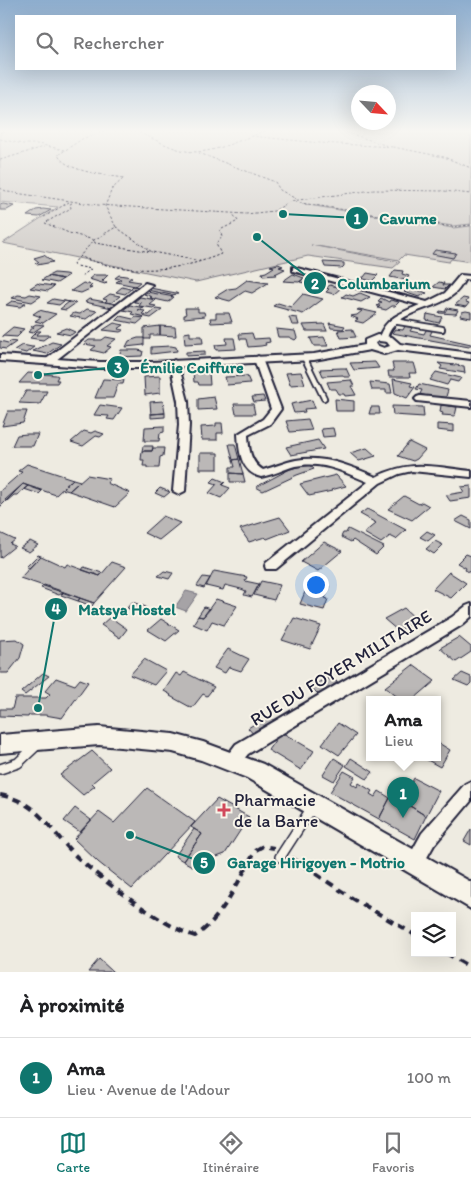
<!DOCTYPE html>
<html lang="fr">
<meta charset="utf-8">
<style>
:root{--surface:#fff;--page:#f2f2f2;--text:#202124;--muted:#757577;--line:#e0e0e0;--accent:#0f766e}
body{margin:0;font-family:Itim,sans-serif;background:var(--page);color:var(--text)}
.controls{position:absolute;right:15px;bottom:15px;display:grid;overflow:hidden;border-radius:0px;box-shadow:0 5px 20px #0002}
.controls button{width:45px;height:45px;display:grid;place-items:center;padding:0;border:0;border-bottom:1px solid var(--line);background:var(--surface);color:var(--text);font:25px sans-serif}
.compass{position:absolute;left:351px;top:85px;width:45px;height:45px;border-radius:50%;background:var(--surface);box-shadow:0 5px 20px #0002;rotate:116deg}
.you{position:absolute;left:315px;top:584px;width:18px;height:18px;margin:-12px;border:4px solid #fff;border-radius:50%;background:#1a73e8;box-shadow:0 0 0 8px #1a73e833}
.badge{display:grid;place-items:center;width:32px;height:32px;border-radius:50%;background:var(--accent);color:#fff;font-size:16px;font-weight:700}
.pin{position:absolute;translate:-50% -41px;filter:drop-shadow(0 1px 2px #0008)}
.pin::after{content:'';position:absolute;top:26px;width:18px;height:15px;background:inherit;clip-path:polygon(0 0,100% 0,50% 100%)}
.popup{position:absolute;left:366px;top:696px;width:75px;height:65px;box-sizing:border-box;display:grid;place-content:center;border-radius:0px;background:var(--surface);filter:drop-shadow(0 1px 4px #0005);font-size:16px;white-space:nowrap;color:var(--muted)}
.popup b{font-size:19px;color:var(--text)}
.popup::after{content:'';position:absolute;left:50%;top:100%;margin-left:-10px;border:10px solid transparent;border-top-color:var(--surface)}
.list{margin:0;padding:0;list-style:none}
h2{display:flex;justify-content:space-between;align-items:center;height:65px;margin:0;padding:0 20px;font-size:21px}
h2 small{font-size:16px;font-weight:400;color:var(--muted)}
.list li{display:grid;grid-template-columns:32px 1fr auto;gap:15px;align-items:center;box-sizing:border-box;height:80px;padding:0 20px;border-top:1px solid var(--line)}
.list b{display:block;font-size:19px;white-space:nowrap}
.list p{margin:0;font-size:16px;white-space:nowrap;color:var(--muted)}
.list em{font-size:16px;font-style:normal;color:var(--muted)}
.icon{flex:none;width:28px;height:28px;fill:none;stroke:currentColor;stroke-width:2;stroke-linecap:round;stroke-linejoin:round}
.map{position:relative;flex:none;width:471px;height:972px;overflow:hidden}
.search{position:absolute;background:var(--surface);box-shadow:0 5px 20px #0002;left:15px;right:15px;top:15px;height:55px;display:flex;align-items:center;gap:12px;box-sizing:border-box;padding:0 18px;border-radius:0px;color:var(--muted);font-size:19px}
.sheet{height:145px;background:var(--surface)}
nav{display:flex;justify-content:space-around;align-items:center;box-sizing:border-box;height:70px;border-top:1px solid var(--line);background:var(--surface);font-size:14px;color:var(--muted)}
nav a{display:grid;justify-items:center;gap:2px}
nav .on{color:var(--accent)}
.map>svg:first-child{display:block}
</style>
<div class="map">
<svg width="471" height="972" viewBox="0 0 471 972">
<rect width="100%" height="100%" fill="#eeebe1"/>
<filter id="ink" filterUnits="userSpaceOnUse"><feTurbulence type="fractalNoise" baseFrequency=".02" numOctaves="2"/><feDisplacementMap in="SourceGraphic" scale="10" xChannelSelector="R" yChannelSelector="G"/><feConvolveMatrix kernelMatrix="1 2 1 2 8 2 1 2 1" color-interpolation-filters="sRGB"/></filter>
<g filter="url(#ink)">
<path fill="#d1cdc9" stroke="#7a7882" d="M 0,131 L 471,131 L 471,224 L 453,226 L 302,204 L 453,228 L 471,226 L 471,262 L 451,259 L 449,262 L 404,255 L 399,260 L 311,245 L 400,262 L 393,268 L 308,256 L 196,282 L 3,243 L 58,207 L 0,202 Z"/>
<path fill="#a6a3a6" stroke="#716f7b" d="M 186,591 L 198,594 L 186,611 L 175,607 Z"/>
<path fill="#bbb8b7" stroke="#22223b" d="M 0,205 L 3,204 L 14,206 L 7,210 L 0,210 Z
M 36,210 L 43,209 L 51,210 L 39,217 L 27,216 Z
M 435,250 L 456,253 L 453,258 L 432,254 Z
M 44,255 L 53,262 L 37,265 L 35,263 L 39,262 L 34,258 Z
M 323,262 L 344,263 L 344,266 L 342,268 L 325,267 Z
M 278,264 L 283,266 L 279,267 L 285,269 L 275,274 L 277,274 L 276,275 L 263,276 L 262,273 L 266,272 L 274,267 L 270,266 Z
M 395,270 L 403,271 L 402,274 L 409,276 L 406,280 L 390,277 Z
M 54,273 L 65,274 L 69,275 L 63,279 L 48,276 Z
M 367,273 L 378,275 L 372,281 L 360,278 L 364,277 Z
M 293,274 L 304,278 L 299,282 L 283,281 Z
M 94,275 L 108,275 L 102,281 L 107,282 L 105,284 L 89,279 Z
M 119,275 L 132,277 L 128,280 L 140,282 L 135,286 L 116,282 L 121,279 L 115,278 Z
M 48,276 L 63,279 L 57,283 L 42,280 Z
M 304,278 L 319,281 L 325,281 L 318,286 L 300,282 Z
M 247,280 L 268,283 L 252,293 L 245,291 L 230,301 L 215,297 L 228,289 L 236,288 Z
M 439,282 L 444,283 L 443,285 L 449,285 L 445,289 L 433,287 Z
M 38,283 L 39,284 L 54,286 L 48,291 L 30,288 Z
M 83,283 L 92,285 L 89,288 L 92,288 L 81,293 L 71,291 Z
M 330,285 L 341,288 L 334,294 L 326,292 L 329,289 L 326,288 Z
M 133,286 L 139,287 L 135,290 L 131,289 L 125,294 L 116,292 L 122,287 L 130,289 Z
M 150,288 L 176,293 L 178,294 L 171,295 L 147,290 Z
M 411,288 L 427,293 L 419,297 L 404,292 Z
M 147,292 L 174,297 L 168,302 L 150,298 L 152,297 L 144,294 Z
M 360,293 L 370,297 L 361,302 L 342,297 L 346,294 L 353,296 Z
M 30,294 L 41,296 L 32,302 L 12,298 L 18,295 L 26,296 Z
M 110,294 L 120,296 L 111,303 L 105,302 L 107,300 L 103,299 Z
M 303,294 L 323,299 L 303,314 L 273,306 L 278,303 L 291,307 Z
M 140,297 L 156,300 L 150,305 L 156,306 L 153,308 L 139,306 L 141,303 L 134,302 Z
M 381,298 L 389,302 L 390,300 L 399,302 L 395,306 L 392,306 L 386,310 L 378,308 L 380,306 L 377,306 L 382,302 L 378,301 Z
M 463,298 L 468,299 L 466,302 L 469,303 L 466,307 L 455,305 Z
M 53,299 L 76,303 L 66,310 L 60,309 L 69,302 L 64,301 L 59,305 L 47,303 Z
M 89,299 L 111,303 L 117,304 L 112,308 L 85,302 Z
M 12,301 L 26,303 L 20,307 L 6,305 Z
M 130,305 L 144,308 L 138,310 L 145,311 L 142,314 L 149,315 L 156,309 L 162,310 L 151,318 L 131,314 L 133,312 L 123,310 Z
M 185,308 L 198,308 L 198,312 L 204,312 L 205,316 L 184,318 L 184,315 L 186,315 Z
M 447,308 L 458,310 L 456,314 L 439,313 L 440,311 L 445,312 Z
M 87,309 L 97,311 L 86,319 L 70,316 L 74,313 L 80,314 Z
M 359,309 L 377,313 L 363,323 L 355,321 L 358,319 L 351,316 L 357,315 L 362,311 L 357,310 Z
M 39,310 L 56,314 L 43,323 L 35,321 L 41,317 L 33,314 Z
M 466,311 L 471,312 L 471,318 L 460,316 L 462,312 Z
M 216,313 L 229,313 L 232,322 L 211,323 L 210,318 L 216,318 Z
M 427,314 L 442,317 L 439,323 L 426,320 Z
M 120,316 L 133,319 L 136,317 L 144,318 L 137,324 L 116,320 Z
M 289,317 L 297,318 L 299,325 L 292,325 Z
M 114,323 L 124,325 L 118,329 L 124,330 L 120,332 L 103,330 Z
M 329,323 L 345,326 L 343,329 L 331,328 Z
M 401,323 L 414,325 L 410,331 L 424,334 L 427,328 L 433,329 L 430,335 L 471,344 L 469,347 L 392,333 L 395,329 L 403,330 L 405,326 L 399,324 Z
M 36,324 L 44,325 L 32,333 L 28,332 L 34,327 L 31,327 Z
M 324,324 L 327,331 L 306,331 L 303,325 Z
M 160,326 L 175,327 L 176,336 L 160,335 Z
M 160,326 L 160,335 L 150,335 L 150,339 L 144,339 L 144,328 Z
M 13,327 L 24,329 L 19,333 L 21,333 L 17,337 L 2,336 Z
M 66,328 L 75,332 L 71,335 L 56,332 Z
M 276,329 L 295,331 L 297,338 L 295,340 L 289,337 L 278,337 Z
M 352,329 L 356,337 L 341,338 L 338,330 Z
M 37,331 L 41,331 L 36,335 L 50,335 L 43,340 L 30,338 Z
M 190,332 L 190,336 L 202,336 L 203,343 L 185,344 L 184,333 Z
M 252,333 L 254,339 L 269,338 L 270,342 L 265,343 L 266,345 L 261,346 L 248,347 L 246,339 L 240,339 L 239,334 Z
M 106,337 L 116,339 L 107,346 L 111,347 L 104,353 L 91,350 L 96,346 L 84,344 L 89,340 L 102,340 Z
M 324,337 L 328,346 L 314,346 L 310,338 Z
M 138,338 L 144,338 L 144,345 L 126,347 L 129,341 Z
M 226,338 L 234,338 L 236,349 L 216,350 L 215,345 L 227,344 Z
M 0,341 L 8,343 L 10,341 L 16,342 L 6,349 L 0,348 Z
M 52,342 L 61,344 L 47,354 L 33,351 Z
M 22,345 L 32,347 L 34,347 L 26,353 L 14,350 Z
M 171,346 L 176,347 L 177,351 L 151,354 L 151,347 Z
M 121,350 L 138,350 L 143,351 L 142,356 L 119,357 Z
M 205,351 L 205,355 L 186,356 L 186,352 Z
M 375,362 L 379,368 L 354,370 L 350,363 Z
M 392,363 L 414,363 L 417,373 L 409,373 L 410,377 L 389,377 L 388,371 L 394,371 Z
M 438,363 L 464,366 L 465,373 L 440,369 L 442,366 Z
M 341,368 L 346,368 L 350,377 L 344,377 L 343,375 L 323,376 L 320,369 Z
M 193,372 L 209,372 L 210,385 L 199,385 L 198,382 L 194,382 Z
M 301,372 L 305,384 L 290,385 L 286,373 Z
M 436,372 L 461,378 L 458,382 L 450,380 L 447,385 L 430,380 Z
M 28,373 L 56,375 L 58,376 L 56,380 L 59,380 L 57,383 L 19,383 Z
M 160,376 L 160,393 L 145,395 L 144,377 Z
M 247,376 L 250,383 L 227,385 L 225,377 Z
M 103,379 L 124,380 L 123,384 L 118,384 L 113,398 L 95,398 Z
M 393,379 L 412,383 L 410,386 L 415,387 L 407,398 L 395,393 Z
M 351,380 L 354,386 L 351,386 L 356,395 L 345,396 L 344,394 L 339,394 L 336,389 L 330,389 L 327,382 Z
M 370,382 L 390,384 L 392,393 L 386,393 L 386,390 L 372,390 Z
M 419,384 L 448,390 L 445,400 L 429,398 L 430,397 L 420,394 L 422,390 L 416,389 Z
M 26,391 L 47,391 L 40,404 L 19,403 Z
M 263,396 L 265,401 L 254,402 L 252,397 Z
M 214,397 L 217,409 L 198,410 L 198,399 Z
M 335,399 L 354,401 L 354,411 L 336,411 Z
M 312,400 L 315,408 L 304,409 L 305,412 L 294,413 L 291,404 Z
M 163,401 L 165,413 L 151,414 L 150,402 Z
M 234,404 L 253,404 L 255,414 L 236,414 Z
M 100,405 L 122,408 L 114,420 L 107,419 L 109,416 L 94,415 Z
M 441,405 L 457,407 L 455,416 L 442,415 L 443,413 L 440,412 Z
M 392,406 L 423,407 L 424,417 L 393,415 Z
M 371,407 L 379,407 L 380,414 L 369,414 Z
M 8,411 L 27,411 L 23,423 L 2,426 Z
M 165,413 L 165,417 L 151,418 L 151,414 Z
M 308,419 L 312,430 L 290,432 L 286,421 Z
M 216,423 L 222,423 L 223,433 L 217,433 L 217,440 L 202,440 L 201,427 L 216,426 Z
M 437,424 L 454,425 L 454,432 L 437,430 Z
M 164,426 L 164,432 L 160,433 L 159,441 L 144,441 L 145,427 Z
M 333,428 L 335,436 L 323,437 L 321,429 Z
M 84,431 L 91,433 L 95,431 L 104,434 L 100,437 L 96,436 L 83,446 L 71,442 Z
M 27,434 L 38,434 L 33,446 L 12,446 L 17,435 Z
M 318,440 L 324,449 L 291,455 L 286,447 Z
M 409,442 L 425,450 L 417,459 L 413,461 L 398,456 Z
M 229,444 L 235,444 L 239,459 L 233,460 Z
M 143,446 L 153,446 L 152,451 L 142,451 Z
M 153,448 L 164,448 L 163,456 L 160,457 L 159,468 L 147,468 L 147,466 L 143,466 L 144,460 L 141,460 L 142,451 L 152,451 Z
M 367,448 L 376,456 L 359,461 L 350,453 Z
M 200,453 L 218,453 L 218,469 L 200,469 Z
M 239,459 L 243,474 L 230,473 L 230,467 L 235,467 L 233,460 Z
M 27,464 L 73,479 L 56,495 L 23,484 L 0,507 L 0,491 L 22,472 L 18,471 Z
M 308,464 L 314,469 L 297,475 L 263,491 L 256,487 L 290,469 Z
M 230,473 L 243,474 L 245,482 L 230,482 Z
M 87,475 L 110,479 L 107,483 L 130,493 L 115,507 L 69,491 Z
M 336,475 L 346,486 L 331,490 L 332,491 L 309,496 L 300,484 Z
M 215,478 L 225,482 L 222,485 L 230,488 L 221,498 L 209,493 L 217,484 L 211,482 Z
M 73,479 L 80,481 L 69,491 L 62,489 Z
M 23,484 L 28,486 L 17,495 L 14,495 L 7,501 L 5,500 Z
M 28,486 L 42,491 L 39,494 L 24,489 Z
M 471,486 L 471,498 L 450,501 L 446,495 L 464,492 L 461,487 Z
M 160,488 L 170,492 L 164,497 L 155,493 Z
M 404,496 L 419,504 L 422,502 L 429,506 L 412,520 L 388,509 Z
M 367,509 L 406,530 L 396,539 L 390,536 L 381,543 L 364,533 L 376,523 L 360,514 Z
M 163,516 L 180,523 L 159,540 L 144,533 Z
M 463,516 L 471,520 L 471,529 L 455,521 Z
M 280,517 L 290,530 L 267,539 L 265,537 L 249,542 L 240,529 Z
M 348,529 L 384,547 L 376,555 L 353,540 L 351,542 L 341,537 L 343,533 L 346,533 Z
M 427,531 L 435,535 L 428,541 L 420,537 Z
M 0,533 L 15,540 L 10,544 L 15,546 L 0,558 Z
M 30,541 L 38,545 L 29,552 L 20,548 Z
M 435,541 L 443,545 L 434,554 L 426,549 Z
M 324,542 L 342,551 L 318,571 L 301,562 Z
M 466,554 L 471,556 L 471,573 L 465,570 L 466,568 L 457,563 Z
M 38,555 L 41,556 L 29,568 L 26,567 Z
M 41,556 L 65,567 L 67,564 L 100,576 L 112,562 L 126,567 L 94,603 L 20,578 Z
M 84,567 L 102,573 L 100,576 L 82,570 Z
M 164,571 L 173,573 L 169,579 L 158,576 Z
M 214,571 L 247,577 L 245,581 L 259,584 L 252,597 L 244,595 L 246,591 L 241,589 L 225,585 L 223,590 L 206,586 Z
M 449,572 L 466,583 L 451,598 L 433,589 Z
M 203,577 L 210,578 L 204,588 L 197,586 Z
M 261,581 L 280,585 L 274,600 L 254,595 Z
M 309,582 L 330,587 L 325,598 L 328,599 L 324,610 L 300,604 Z
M 44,585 L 64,592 L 59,595 L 41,588 Z
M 64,592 L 80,598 L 78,601 L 61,595 Z
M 80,598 L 94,603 L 92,606 L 78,601 Z
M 216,599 L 237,606 L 224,625 L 212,621 L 207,630 L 193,624 L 198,616 L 203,617 Z
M 132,602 L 146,607 L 141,614 L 127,608 Z
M 204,607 L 210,609 L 203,617 L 198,616 Z
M 404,608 L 418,621 L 398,631 L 384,619 Z
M 110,617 L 127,629 L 120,638 L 101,625 Z
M 294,618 L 321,626 L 310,649 L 282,640 Z
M 161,619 L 179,630 L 166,641 L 148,630 Z
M 459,637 L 471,647 L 471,652 L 456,662 L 440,648 Z
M 17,639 L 24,644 L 20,658 L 8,673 L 0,673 L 0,640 Z
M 228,649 L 249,659 L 241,671 L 229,667 L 225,673 L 214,668 Z
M 144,659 L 166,671 L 154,685 L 130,675 Z
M 413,665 L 435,681 L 414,699 L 400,699 L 385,687 Z
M 184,672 L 214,687 L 207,696 L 203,694 L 192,708 L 170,696 L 171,695 L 164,691 L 176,673 L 181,676 Z
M 43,673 L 49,676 L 25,695 L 21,692 Z
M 462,673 L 471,677 L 471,683 L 468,686 L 454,680 Z
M 56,678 L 75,685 L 80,679 L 88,682 L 62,718 L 45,715 L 29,715 L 28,717 L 0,716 L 0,709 L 12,709 L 15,698 L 46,698 L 50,694 L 45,691 Z
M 326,678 L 338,682 L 319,695 L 311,687 Z
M 267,716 L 276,721 L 255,736 L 248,728 Z
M 338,723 L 356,735 L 339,755 L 322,744 Z
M 281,732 L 314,751 L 301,770 L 268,750 Z
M 437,742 L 450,750 L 440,767 L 422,757 L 437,757 Z
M 92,751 L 110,768 L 92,783 L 95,786 L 83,795 L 60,775 Z
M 334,758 L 345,765 L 334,781 L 323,775 Z
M 351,758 L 373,772 L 367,779 L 346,766 Z
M 344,771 L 355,777 L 351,783 L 357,787 L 359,783 L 372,791 L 370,794 L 375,797 L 379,791 L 390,798 L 379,819 L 330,792 Z
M 414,778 L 439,791 L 426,816 L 402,801 Z
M 147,788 L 195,822 L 132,889 L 98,862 L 74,839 L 99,812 L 114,823 Z
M 390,798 L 401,804 L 402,801 L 426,816 L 415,839 L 379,819 Z
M 217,799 L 249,817 L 225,854 L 192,866 L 183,861 L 202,834 L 191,827 Z
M 75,808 L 91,820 L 80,832 L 64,821 Z
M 194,829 L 202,834 L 183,861 L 175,856 Z
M 471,829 L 471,845 L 464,841 Z
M 99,959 L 113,972 L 88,972 Z"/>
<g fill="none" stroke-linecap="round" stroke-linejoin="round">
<g stroke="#22223b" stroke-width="8">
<path id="service-far1" d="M 393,321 L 442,329
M 304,357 L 324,398"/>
</g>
<g stroke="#22223b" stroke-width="12">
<path id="service" d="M 0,769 L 18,763 L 37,745
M 280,857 L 311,809"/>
</g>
<g stroke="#22223b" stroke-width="4">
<path id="minor" d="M 293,267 L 427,302 L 445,293 L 460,275 L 471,276 L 471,280 L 465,279 C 461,286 457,293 450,297 C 430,311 395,311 387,338 L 383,341 L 379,338 C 384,319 402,312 420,305 L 293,271 Z
M 145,283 L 152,285 L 51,364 L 45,364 L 45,360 Z
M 258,356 L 262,359 L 281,409 L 270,424 L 248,435 C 249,449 250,462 263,470 C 274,467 285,462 296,460 C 324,455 350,466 376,477 C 411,459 433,467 471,471 L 471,477 L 412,471 L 399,474 L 380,483 L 276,569 L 266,569 L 265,566 L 266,563 L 368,482 C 345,472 321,460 295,466 C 284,469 273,475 261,477 C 241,472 239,452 238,434 L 263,419 L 271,409 L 254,359 Z
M 174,360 L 178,363 L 188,401 L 189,425 L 185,491 L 179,494 L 173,491 L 179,425 L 178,401 L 170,363 Z
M 420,396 L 471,401 L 471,407 L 417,401 L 415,399 L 417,397 Z
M 471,604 L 471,617 L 462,625 L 248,754 C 241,762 236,770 225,766 L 223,761 L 236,744 L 452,617 L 466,606 Z
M 471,781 L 471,801 L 434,845 L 421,868 L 415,871 L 409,868 L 406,862 L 422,833 L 465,784 Z"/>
</g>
<g stroke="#22223b" stroke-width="4">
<path id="tertiary" d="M 377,335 L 392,337 L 400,344 L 471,353 L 471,359 L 398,350 L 384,354 L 370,350 L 314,360 L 152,368 L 100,368 L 0,361 L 0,355 L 100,362 L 152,362 L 314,354 L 365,345 L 365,340 ZM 379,341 L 387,342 L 390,346 L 384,348 L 376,345 L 375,343 Z"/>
</g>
<g stroke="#22223b" stroke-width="4">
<path id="secondary" d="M 99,727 L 173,734 L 203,742 L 263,764 L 471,882 L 471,909 L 247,778 L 201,760 L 173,752 L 99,745 L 0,753 L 0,735 Z"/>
</g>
<path stroke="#22223b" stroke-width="1" stroke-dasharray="2.5 2" stroke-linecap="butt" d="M 135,131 C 151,137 169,148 186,151 C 211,156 243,138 265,131
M 342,131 L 388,146
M 0,133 L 5,131
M 251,136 L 320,143 L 394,147
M 0,139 L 23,144 L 38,144 L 64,150
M 393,147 L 444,157 L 471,168
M 199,153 L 275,182 L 280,190 L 296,199
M 0,160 L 44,147
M 0,188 L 8,192 L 98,205 L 246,214 L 274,211 L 291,201 L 374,190 L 444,191 L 471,194
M 295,202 L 453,227 L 471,225
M 72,203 L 70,204 L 71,208 L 45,223 L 69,233 L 94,240 L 95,243 L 152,252
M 44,217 L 69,202
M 116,227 L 152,252 L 200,261
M 79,256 C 124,275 176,273 221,254 L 216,244 L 222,237 L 220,230 L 238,221 L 233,214
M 82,276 L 91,269 L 72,265 L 94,240 L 116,227 L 105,206 L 112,189 L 124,178 C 107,175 66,172 58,155 L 82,139 L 104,131"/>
<path stroke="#22223b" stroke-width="4" stroke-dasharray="8 6" stroke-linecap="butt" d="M 0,795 C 40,802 51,833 78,858 C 102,880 165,928 195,936 C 221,921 241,876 256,850 L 263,846 L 274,848
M 292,858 L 352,898 L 415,935
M 446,953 L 471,968"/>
<use href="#service-far1" stroke="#f7f3e8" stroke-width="4.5"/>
<use href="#service" stroke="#f7f3e8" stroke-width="9"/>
<use href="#minor" fill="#f7f3e8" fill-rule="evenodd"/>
<use href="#tertiary" fill="#f7f3e8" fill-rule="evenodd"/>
<use href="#secondary" fill="#f7f3e8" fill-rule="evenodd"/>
</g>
</g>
<linearGradient id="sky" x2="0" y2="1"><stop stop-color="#8dadce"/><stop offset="0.49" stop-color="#f7f6f2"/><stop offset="1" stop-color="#f7f6f2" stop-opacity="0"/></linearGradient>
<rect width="471" height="267" fill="url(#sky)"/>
<path fill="#d1495b" stroke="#f7f3e8" stroke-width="2" d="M221.5 802.5h5v5h5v5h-5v5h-5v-5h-5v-5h5z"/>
<g text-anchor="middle" stroke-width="4" stroke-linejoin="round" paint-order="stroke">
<g font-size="18" fill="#22223b" stroke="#f7f3e8">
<text transform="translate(341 668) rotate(-31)" y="6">RUE DU FOYER MILITAIRE</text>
</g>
<g font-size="18" fill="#22223b" stroke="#f7f3e8" text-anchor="start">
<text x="234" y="806">Pharmacie<tspan x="234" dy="21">de la Barre</tspan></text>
</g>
</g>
<path fill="none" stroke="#0f766e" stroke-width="2" d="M283 214L357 218M257 237L315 283M38 375L118 367M38 708L56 609M130 835L204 863"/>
<g fill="#0f766e" stroke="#f7f3e8" stroke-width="2">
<circle cx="283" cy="214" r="5"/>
<circle cx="257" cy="237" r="5"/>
<circle cx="38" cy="375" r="5"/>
<circle cx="38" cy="708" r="5"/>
<circle cx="130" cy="835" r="5"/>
<circle cx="357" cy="218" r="12"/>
<circle cx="315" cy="283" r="12"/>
<circle cx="118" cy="367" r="12"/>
<circle cx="56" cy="609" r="12"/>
<circle cx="204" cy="863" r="12"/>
</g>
<g font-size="15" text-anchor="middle" font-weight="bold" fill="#fff">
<text x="357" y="224">1</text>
<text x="315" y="289">2</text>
<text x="118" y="373">3</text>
<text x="56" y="614">4</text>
<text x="204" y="868">5</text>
</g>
<g font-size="16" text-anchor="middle" font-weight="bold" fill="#0f766e" stroke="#f7f3e8" stroke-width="4" stroke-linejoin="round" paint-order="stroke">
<text x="408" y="224">Cavurne</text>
<text x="384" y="289">Columbarium</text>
<text x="192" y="373">Émilie Coiffure</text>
<text x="127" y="615">Matsya Hostel</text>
<text x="316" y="868">Garage Hirigoyen - Motrio</text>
</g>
</svg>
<div class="controls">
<button><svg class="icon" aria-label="layers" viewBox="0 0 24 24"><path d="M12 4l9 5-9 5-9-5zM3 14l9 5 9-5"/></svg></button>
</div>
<svg class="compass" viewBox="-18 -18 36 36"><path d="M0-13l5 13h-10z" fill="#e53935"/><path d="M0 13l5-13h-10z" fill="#757577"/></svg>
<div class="you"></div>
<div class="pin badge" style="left:403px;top:818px">1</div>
<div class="popup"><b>Ama</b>Lieu</div>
<div class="search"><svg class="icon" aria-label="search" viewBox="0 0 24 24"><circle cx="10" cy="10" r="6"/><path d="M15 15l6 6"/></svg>Rechercher</div>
</div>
<section class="sheet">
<h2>À proximité<small></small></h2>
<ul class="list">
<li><span class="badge">1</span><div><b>Ama</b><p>Lieu · Avenue de l'Adour</p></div><em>100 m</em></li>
</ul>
</section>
<nav>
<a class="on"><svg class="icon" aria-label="map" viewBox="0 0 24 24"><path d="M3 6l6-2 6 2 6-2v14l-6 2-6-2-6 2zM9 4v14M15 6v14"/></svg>Carte</a>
<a><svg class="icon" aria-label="directions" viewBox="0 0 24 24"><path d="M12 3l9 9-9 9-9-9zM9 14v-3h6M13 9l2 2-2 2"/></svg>Itinéraire</a>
<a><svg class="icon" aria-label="saved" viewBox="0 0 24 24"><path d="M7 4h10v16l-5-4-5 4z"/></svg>Favoris</a>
</nav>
